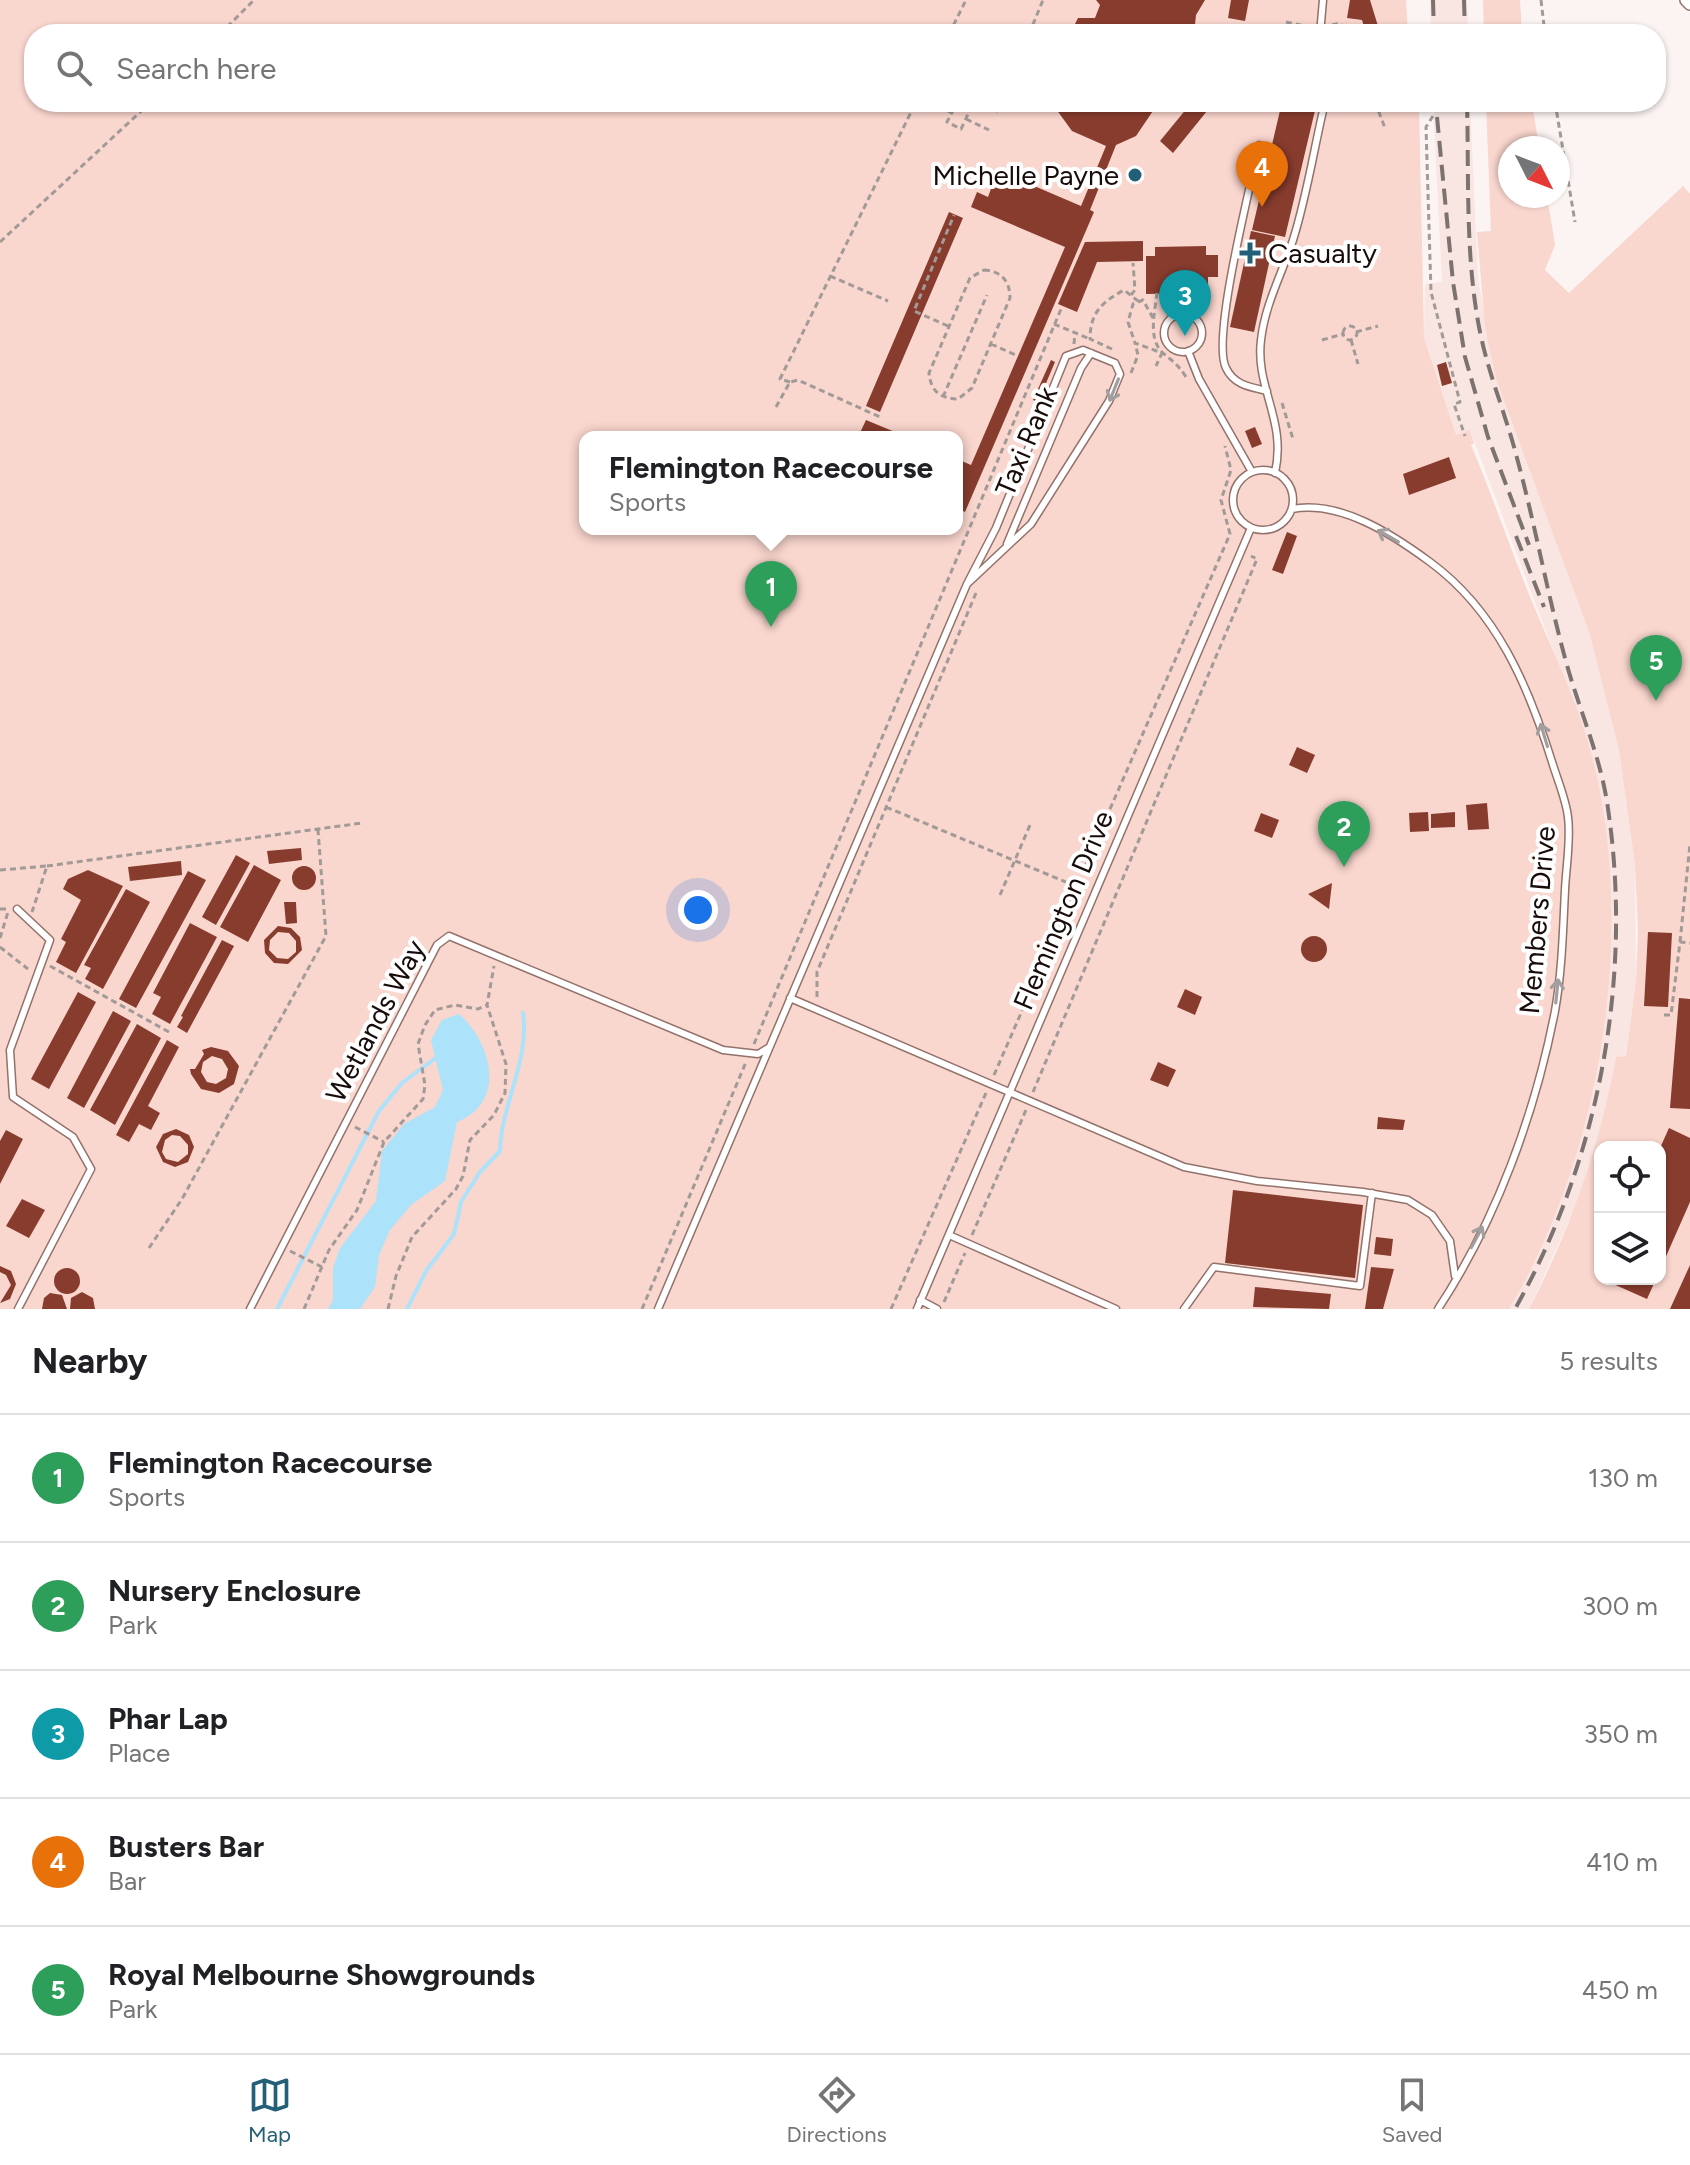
<!DOCTYPE html>
<style>
:root{--surface:#fff;--page:#f6f6f6;--text:#202124;--muted:#757577;--line:#e0e0e0;--accent:#245f78}
body{margin:0;font-family:Figtree,sans-serif;background:var(--page);color:var(--text)}
.controls{position:absolute;right:24px;bottom:24px;display:grid;overflow:hidden;border-radius:16px;box-shadow:0 2px 6px #0004}
.controls button{width:72px;height:72px;display:grid;place-items:center;padding:0;border:0;border-bottom:2px solid var(--line);background:var(--surface);color:var(--text);font:40px sans-serif}
.compass{position:absolute;left:1498px;top:136px;width:72px;height:72px;border-radius:50%;background:var(--surface);box-shadow:0 2px 6px #0004;rotate:132deg}
.you{position:absolute;left:698px;top:910px;width:28px;height:28px;margin:-20px;border:6px solid #fff;border-radius:50%;background:#1a73e8;box-shadow:0 0 0 12px #1a73e833}
.badge{display:grid;place-items:center;width:52px;height:52px;border-radius:50%;background:var(--accent);color:#fff;font-size:26px;font-weight:700}
.pin{position:absolute;translate:-50% -66px;filter:drop-shadow(0 2px 4px #0008)}
.pin::after{content:'';position:absolute;top:42px;width:28px;height:24px;background:inherit;clip-path:polygon(0 0,100% 0,50% 100%)}
.popup{position:absolute;left:579px;top:431px;width:384px;height:104px;box-sizing:border-box;display:grid;place-content:center;border-radius:16px;background:var(--surface);filter:drop-shadow(0 2px 6px #0005);font-size:26px;white-space:nowrap;color:var(--muted)}
.popup b{font-size:30px;color:var(--text)}
.popup::after{content:'';position:absolute;left:50%;top:100%;margin-left:-16px;border:16px solid transparent;border-top-color:var(--surface)}
.list{margin:0;padding:0;list-style:none}
h2{display:flex;justify-content:space-between;align-items:center;height:104px;margin:0;padding:0 32px;font-size:34px}
h2 small{font-size:26px;font-weight:400;color:var(--muted)}
.list li{display:grid;grid-template-columns:52px 1fr auto;gap:24px;align-items:center;box-sizing:border-box;height:128px;padding:0 32px;border-top:2px solid var(--line)}
.list b{display:block;font-size:30px;white-space:nowrap}
.list p{margin:0;font-size:26px;white-space:nowrap;color:var(--muted)}
.list em{font-size:26px;font-style:normal;color:var(--muted)}
.icon{flex:none;width:44px;height:44px;fill:none;stroke:currentColor;stroke-width:2;stroke-linecap:round;stroke-linejoin:round}
.map{position:relative;flex:none;width:1690px;height:1309px;overflow:hidden}
.search{position:absolute;background:var(--surface);box-shadow:0 2px 6px #0004;left:24px;right:24px;top:24px;height:88px;display:flex;align-items:center;gap:20px;box-sizing:border-box;padding:0 28px;border-radius:32px;color:var(--muted);font-size:30px}
.sheet{height:744px;background:var(--surface)}
nav{display:flex;justify-content:space-around;align-items:center;box-sizing:border-box;height:112px;border-top:2px solid var(--line);background:var(--surface);font-size:22px;color:var(--muted)}
nav a{display:grid;justify-items:center;gap:4px}
nav .on{color:var(--accent)}
.map>svg:first-child{display:block}
</style>
<div class="map">
<svg width="1690" height="1309" viewBox="0 0 1690 1309">
<rect width="100%" height="100%" fill="#fbf4f2"/>
<path fill="#f9e6e3" d="M 1430,0 L 1467,0 L 1468,34 L 1431,34 Z
M 1433,102 L 1470,102 L 1478,278 L 1496,379 L 1590,635 L 1619,750 L 1635,865 L 1636,981 L 1626,1056 L 1616,1057 L 1609,1099 L 1583,1190 L 1529,1309 L 1509,1309 L 1561,1197 L 1594,1087 L 1608,988 L 1610,889 L 1604,819 L 1589,745 L 1470,430 L 1456,436 L 1424,338 L 1425,284 L 1442,282 Z"/>
<path fill="#f9d6ce" fill-rule="evenodd" d="M 0,0 L 1406,0 L 1408,34 L 34,34 L 34,102 L 1408,102 L 1409,107 L 1419,106 L 1424,338 L 1456,435 L 1470,430 L 1474,443 L 1471,445 C 1493,497 1511,551 1533,604 C 1552,650 1575,696 1589,745 C 1639,922 1603,1152 1509,1309 L 0,1309 ZM 585,437 L 957,437 L 957,529 L 585,529 Z
M 1483,0 L 1520,0 L 1522,34 L 1484,34 Z
M 1486,102 L 1532,102 L 1539,148 L 1510,148 L 1510,196 L 1547,196 L 1555,245 L 1545,270 L 1569,293 L 1683,186 L 1690,194 L 1690,1309 L 1529,1309 C 1571,1228 1600,1146 1616,1057 L 1626,1056 L 1636,981 L 1638,930 L 1635,865 L 1619,750 L 1590,635 L 1496,379 L 1485,327 L 1477,232 L 1491,231 ZM 1600,1147 L 1660,1147 L 1660,1279 L 1600,1279 Z"/>
<path fill="#ade2fb" d="M 459,1014 C 492,1043 507,1102 457,1122 L 445,1181 L 411,1205 L 390,1230 L 379,1255 L 375,1287 L 360,1309 L 328,1309 L 333,1300 L 333,1268 L 340,1248 L 376,1201 L 382,1151 L 404,1124 L 435,1107 L 443,1090 L 431,1040 L 442,1020 Z"/>
<g fill="none" stroke-linecap="round" stroke-linejoin="round">
<path stroke="#ade2fb" stroke-width="4" d="M 277,1309 L 379,1111 L 402,1083 L 437,1057
M 407,1309 L 426,1271 L 454,1234 L 461,1202 L 480,1172 L 500,1151 C 501,1104 530,1061 523,1013"/>
</g>
<path fill="#883c2e" fill-rule="evenodd" d="M 1096,0 L 1205,0 L 1196,15 L 1194,34 L 1070,34 L 1078,18 L 1095,18 L 1100,5 Z
M 1231,0 L 1249,0 L 1245,21 L 1228,18 Z
M 1350,0 L 1370,0 L 1378,26 L 1365,30 L 1362,20 L 1347,18 Z
M 1051,102 L 1159,102 L 1136,136 L 1116,145 L 1090,210 L 1094,212 L 965,512 L 957,508 L 957,459 L 971,465 L 1065,247 L 971,207 L 977,192 L 988,197 L 992,186 L 980,181 L 986,168 L 999,171 L 1081,206 L 1106,146 L 1072,131 Z
M 1192,102 L 1207,111 L 1173,153 L 1160,141 Z
M 1282,102 L 1317,102 L 1285,237 L 1252,230 Z
M 949,212 L 963,218 L 880,412 L 866,406 Z
M 1251,231 L 1275,236 L 1254,332 L 1230,327 Z
M 1143,241 L 1143,261 L 1097,262 L 1077,312 L 1058,304 L 1085,242 Z
M 1206,246 L 1206,255 L 1218,255 L 1218,277 L 1208,277 L 1208,293 L 1146,294 L 1146,256 L 1155,256 L 1155,247 Z
M 1051,360 L 1055,362 L 1038,402 L 1033,400 Z
M 1446,362 L 1452,383 L 1442,386 L 1437,365 Z
M 866,420 L 907,437 L 858,437 Z
M 1255,427 L 1262,444 L 1252,448 L 1245,431 Z
M 1449,457 L 1456,478 L 1409,495 L 1403,474 Z
M 1287,532 L 1297,536 L 1283,574 L 1272,570 Z
M 1297,747 L 1315,755 L 1307,773 L 1289,765 Z
M 1487,803 L 1489,829 L 1468,830 L 1466,805 Z
M 1428,812 L 1429,831 L 1410,832 L 1409,813 Z
M 1455,812 L 1455,827 L 1431,828 L 1431,814 Z
M 1261,813 L 1279,820 L 1272,838 L 1254,831 Z
M 301,848 L 302,860 L 269,864 L 267,851 Z
M 236,855 L 250,863 L 216,925 L 202,917 Z
M 181,861 L 182,875 L 130,881 L 128,867 Z
M 254,865 L 281,880 L 248,942 L 220,927 Z
M292 878a12 12 0 1 1 24 0a12 12 0 1 1-24 0Z
M 88,870 L 123,886 L 76,973 L 56,962 L 66,942 L 61,939 L 81,900 L 63,889 L 68,879 Z
M 188,871 L 206,880 L 136,1008 L 119,999 Z
M 1332,883 L 1329,909 L 1308,894 Z
M 126,889 L 150,902 L 103,989 L 85,979 L 91,968 L 84,965 Z
M 284,902 L 296,902 L 297,923 L 286,924 Z
M 190,923 L 217,937 L 170,1024 L 152,1014 L 161,997 L 153,993 Z
M 278,926 L 291,928 L 300,937 L 302,950 L 288,964 L 274,963 L 265,953 L 264,940 ZM 278,932 L 289,933 L 296,941 L 296,952 L 288,959 L 277,958 L 269,950 L 270,940 Z
M 1648,932 L 1672,933 L 1668,1007 L 1644,1006 Z
M1301 949a13 13 0 1 1 26 0a13 13 0 1 1-26 0Z
M 222,940 L 234,946 L 187,1033 L 177,1027 L 183,1017 L 181,1016 Z
M 1185,989 L 1202,997 L 1195,1015 L 1177,1007 Z
M 78,992 L 96,1002 L 49,1089 L 31,1079 Z
M 1679,998 L 1690,999 L 1690,1109 L 1670,1108 Z
M 113,1011 L 131,1021 L 84,1108 L 67,1098 Z
M 137,1024 L 161,1038 L 115,1125 L 90,1110 Z
M 167,1040 L 179,1047 L 148,1106 L 160,1113 L 151,1130 L 139,1124 L 129,1142 L 116,1135 Z
M 211,1047 L 228,1051 L 239,1066 L 234,1084 L 219,1093 L 201,1089 L 191,1074 L 190,1069 L 195,1069 L 204,1054 L 202,1050 ZM 212,1056 L 222,1059 L 228,1069 L 226,1078 L 216,1084 L 207,1082 L 201,1072 L 203,1062 Z
M 1158,1062 L 1176,1070 L 1168,1087 L 1150,1080 Z
M 1378,1117 L 1405,1120 L 1403,1130 L 1377,1129 Z
M 1669,1128 L 1690,1138 L 1690,1202 L 1660,1270 L 1660,1148 Z
M 176,1129 L 189,1135 L 194,1147 L 188,1162 L 175,1167 L 163,1162 L 156,1147 L 163,1134 ZM 172,1135 L 180,1136 L 188,1145 L 188,1154 L 178,1162 L 166,1159 L 162,1152 L 165,1140 Z
M 6,1130 L 23,1139 L 0,1184 L 0,1141 Z
M 1233,1190 L 1363,1205 L 1355,1278 L 1225,1263 Z
M 22,1199 L 45,1210 L 29,1238 L 6,1226 Z
M 1376,1237 L 1393,1239 L 1391,1256 L 1374,1254 Z
M 1690,1265 L 1690,1309 L 1670,1309 Z
M 0,1266 L 11,1271 L 16,1284 L 10,1299 L 0,1303 L 11,1285 L 6,1275 L 0,1272 Z
M 1371,1267 L 1394,1269 L 1383,1309 L 1365,1309 Z
M54 1281a13 13 0 1 1 26 0a13 13 0 1 1-26 0Z
M 1602,1279 L 1656,1279 L 1647,1299 Z
M 1255,1287 L 1331,1294 L 1329,1309 L 1253,1307 Z
M 82,1292 L 93,1298 L 95,1309 L 70,1309 L 71,1298 Z
M 50,1293 L 62,1295 L 67,1309 L 42,1309 L 44,1298 Z"/>
<g fill="none" stroke-linecap="round" stroke-linejoin="round">
<g stroke="#92726b" stroke-width="9">
<path id="lane" d="M 1320,34 L 1323,0
M 1259,145 C 1251,185 1211,339 1226,368 C 1234,385 1250,387 1267,391
M1164 333a19 19 0 1 1 38 0a19 19 0 1 1-38 0Z
M 1188,351 L 1199,379 L 1252,472
M1233 500a30 30 0 1 1 60 0a30 30 0 1 1-60 0Z
M 1275,473 C 1287,420 1255,388 1261,340 C 1265,304 1282,274 1293,240 C 1307,196 1314,148 1325,102
M 1292,509 C 1340,500 1392,534 1430,562 C 1497,611 1529,687 1553,765 C 1558,781 1566,800 1568,817 C 1571,840 1566,867 1565,890 C 1563,930 1562,972 1555,1011 C 1535,1114 1496,1221 1438,1309
M 1007,544 L 1081,368 L 1091,353
M 17,909 L 50,940 L 10,1050 L 13,1097 L 73,1137 L 91,1169 L 18,1309
M 790,998 L 1184,1167 L 1257,1181 L 1363,1192 L 1408,1200 L 1432,1215 L 1450,1241 L 1455,1276
M 949,1235 L 1116,1309
M 920,1300 L 937,1309
M 250,1309 L 437,945 L 449,936 L 723,1050 L 758,1054 L 768,1048
M 658,1309 L 967,584 L 1031,524 L 1109,401 L 1120,374 L 1115,363 L 1083,350 L 1066,356 L 996,528 L 967,584
M 917,1309 L 1251,528
M 1184,1309 L 1214,1267 L 1360,1286 L 1372,1193"/>
</g>
<g stroke="#92726b" stroke-width="14">
<path id="street" d="M 1686,0 L 1690,4"/>
</g>
<path stroke="#a29a97" stroke-width="3" stroke-dasharray="6 4" stroke-linecap="butt" d="M 1541,0 L 1545,34
M 1286,22 L 1310,27
M 1332,25 L 1340,23 L 1350,34
M 220,34 L 254,0
M 949,34 L 966,0
M 1029,34 L 1043,0
M 929,102 L 952,113
M 1375,102 L 1385,128
M 1555,102 L 1575,222
M 957,103 L 970,110 L 961,129 L 947,122 Z
M 996,112 L 1001,102
M 1433,116 L 1426,127 L 1431,292 L 1460,402 L 1454,404 L 1465,436
M 966,119 L 989,130
M 0,242 L 151,102
M 984,270 C 1001,271 1010,281 1010,298 L 972,388 L 958,399 C 940,398 931,392 929,373 L 970,278 Z
M 830,276 L 888,301
M 1157,293 C 1155,312 1147,340 1164,354 C 1174,362 1179,366 1186,377
M 1131,295 L 1135,290 L 1133,263
M 1153,318 L 1143,300 L 1133,304 L 1128,322 L 1135,343 L 1162,353 L 1156,366
M 1054,324 L 1090,339
M 948,326 L 914,311 L 954,215
M1343 333a7 7 0 1 1 14 0a7 7 0 1 1-14 0Z
M 1356,332 L 1378,326
M 1322,340 L 1343,334
M 1351,340 L 1358,364
M 991,344 L 1018,356
M 1074,344 L 1075,332
M 1112,349 L 1090,339 C 1090,313 1102,302 1124,290 L 1138,301
M 1131,373 L 1138,355 L 1135,343
M 790,382 L 780,379 L 916,102
M 943,397 L 987,295
M 1282,403 L 1293,439
M 776,407 L 790,382 L 798,380 L 880,417
M 886,807 L 1085,890
M 47,866 L 362,823
M 0,870 L 47,866 L 32,912
M 1000,895 L 1030,825
M 0,909 L 9,909
M 0,938 L 8,912
M 1680,942 L 1690,844
M 0,947 L 28,969
M 50,966 L 169,1032
M 817,997 L 817,972 L 976,593
M 1664,1015 L 1671,1015 L 1680,942 L 1690,943
M 754,1044 L 1061,309
M 994,1075 L 1230,534 L 1221,500 L 1231,470 L 1225,446
M 1033,1092 L 1257,559 L 1251,556
M 355,1127 L 384,1142
M 972,1235 L 1026,1110
M 149,1248 L 182,1199 L 326,936 L 318,830
M 290,1251 L 322,1267
M 944,1302 L 965,1253
M 304,1309 L 329,1250 L 357,1210 L 384,1142 L 423,1099 L 425,1085 L 418,1044 L 425,1025 L 435,1010 L 455,1005 L 478,1009 L 487,1005
M 388,1309 L 396,1276 L 412,1237 L 456,1189 L 463,1176 L 470,1140 L 494,1115 L 505,1093 L 506,1064 L 487,1005 L 494,966
M 642,1309 L 746,1062
M 891,1309 L 986,1093"/>
<use href="#lane" stroke="#fff" stroke-width="6"/>
<use href="#street" stroke="#fff" stroke-width="11"/>
<path stroke="#7c7370" stroke-width="4" stroke-dasharray="16 8" stroke-linecap="butt" d="M 1433,0 L 1434,34
M 1464,0 L 1465,34
M 1467,102 C 1469,178 1465,258 1480,332 C 1489,376 1506,415 1517,458 C 1535,524 1547,592 1565,658 C 1578,707 1599,752 1607,802 C 1634,974 1600,1158 1515,1309
M 1437,117 L 1453,282 L 1465,357 L 1488,437 L 1529,545
M 1516,536 L 1544,607"/>
</g>
<defs><path id="oneway-shaft" d="M-6 0H5M1.5-3L5.5 0L1.5 3" fill="none" stroke-width="1.6" stroke-linecap="round" stroke-linejoin="round" transform="scale(2)"/></defs>
<g stroke="#a29e9d">
<use href="#oneway-shaft" transform="translate(1114 390) rotate(112)"/>
<use href="#oneway-shaft" transform="translate(1388 536) rotate(-150)"/>
<use href="#oneway-shaft" transform="translate(1544 735) rotate(-107)"/>
<use href="#oneway-shaft" transform="translate(1557 991) rotate(-84)"/>
<use href="#oneway-shaft" transform="translate(1477 1237) rotate(-62)"/>
</g>
<g fill="#245f78" stroke="#fff" stroke-width="3">
<circle cx="1135" cy="175" r="8"/>
<path d="M1246 241h8v8h8v8h-8v8h-8v-8h-8v-8h8z"/>
</g>
<g text-anchor="middle" stroke-width="8" stroke-linejoin="round" paint-order="stroke">
<g font-size="28" fill="#170c09" stroke="#fff" text-anchor="end">
<text x="1119" y="185">Michelle Payne</text>
<text x="1268" y="263" text-anchor="start">Casualty</text>
</g>
<g font-size="28" fill="#170c09" stroke="#fff">
<text transform="translate(1026 441) rotate(-67)" y="10">Taxi Rank</text>
<text transform="translate(1063 910) rotate(-67)" y="10">Flemington Drive</text>
<text transform="translate(1537 920) rotate(-85)" y="10">Members Drive</text>
<text transform="translate(375 1021) rotate(-62)" y="10">Wetlands Way</text>
</g>
</g>
</svg>
<div class="controls">
<button><svg class="icon" aria-label="locate" viewBox="0 0 24 24"><circle cx="12" cy="12" r="6"/><path d="M12 2v4M12 18v4M2 12h4M18 12h4"/></svg></button>
<button><svg class="icon" aria-label="layers" viewBox="0 0 24 24"><path d="M12 4l9 5-9 5-9-5zM3 14l9 5 9-5"/></svg></button>
</div>
<svg class="compass" viewBox="-18 -18 36 36"><path d="M0-13l5 13h-10z" fill="#e53935"/><path d="M0 13l5-13h-10z" fill="#757577"/></svg>
<div class="you"></div>
<div class="pin badge" style="left:771px;top:627px;background:#2e9e5b">1</div>
<div class="popup"><b>Flemington Racecourse</b>Sports</div>
<div class="pin badge" style="left:1344px;top:867px;background:#2e9e5b">2</div>
<div class="pin badge" style="left:1185px;top:336px;background:#0f9aa8">3</div>
<div class="pin badge" style="left:1262px;top:207px;background:#e8710a">4</div>
<div class="pin badge" style="left:1656px;top:701px;background:#2e9e5b">5</div>
<div class="search"><svg class="icon" aria-label="search" viewBox="0 0 24 24"><circle cx="10" cy="10" r="6"/><path d="M15 15l6 6"/></svg>Search here</div>
</div>
<section class="sheet">
<h2>Nearby<small>5 results</small></h2>
<ul class="list">
<li><span class="badge" style="background:#2e9e5b">1</span><div><b>Flemington Racecourse</b><p>Sports</p></div><em>130 m</em></li>
<li><span class="badge" style="background:#2e9e5b">2</span><div><b>Nursery Enclosure</b><p>Park</p></div><em>300 m</em></li>
<li><span class="badge" style="background:#0f9aa8">3</span><div><b>Phar Lap</b><p>Place</p></div><em>350 m</em></li>
<li><span class="badge" style="background:#e8710a">4</span><div><b>Busters Bar</b><p>Bar</p></div><em>410 m</em></li>
<li><span class="badge" style="background:#2e9e5b">5</span><div><b>Royal Melbourne Showgrounds</b><p>Park</p></div><em>450 m</em></li>
</ul>
</section>
<nav>
<a class="on"><svg class="icon" aria-label="map" viewBox="0 0 24 24"><path d="M3 6l6-2 6 2 6-2v14l-6 2-6-2-6 2zM9 4v14M15 6v14"/></svg>Map</a>
<a><svg class="icon" aria-label="directions" viewBox="0 0 24 24"><path d="M12 3l9 9-9 9-9-9zM9 14v-3h6M13 9l2 2-2 2"/></svg>Directions</a>
<a><svg class="icon" aria-label="saved" viewBox="0 0 24 24"><path d="M7 4h10v16l-5-4-5 4z"/></svg>Saved</a>
</nav>
